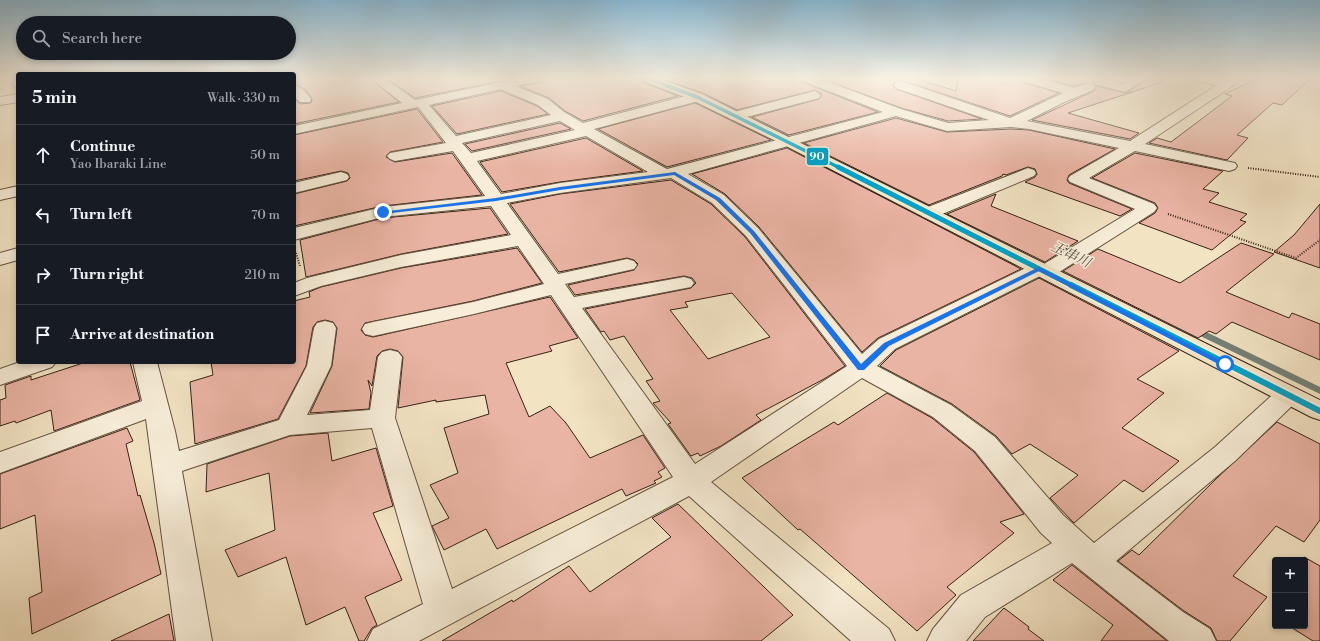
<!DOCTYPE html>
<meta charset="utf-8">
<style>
:root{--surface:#171b24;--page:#242831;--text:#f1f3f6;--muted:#9ea1a6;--line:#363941}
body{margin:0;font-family:"Libre Bodoni","Noto Serif JP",serif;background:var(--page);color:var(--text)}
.controls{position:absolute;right:12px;bottom:12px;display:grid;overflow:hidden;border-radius:4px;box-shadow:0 2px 6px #0003}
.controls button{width:36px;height:36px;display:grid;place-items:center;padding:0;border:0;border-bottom:1px solid var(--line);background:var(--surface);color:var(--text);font:20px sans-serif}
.stop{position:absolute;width:12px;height:12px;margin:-9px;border:3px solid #1a73e8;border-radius:50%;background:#fff}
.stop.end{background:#1a73e8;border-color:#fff;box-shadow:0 1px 4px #0008}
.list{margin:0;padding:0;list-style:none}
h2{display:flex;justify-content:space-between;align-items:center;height:52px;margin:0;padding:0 16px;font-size:17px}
h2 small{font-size:13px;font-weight:400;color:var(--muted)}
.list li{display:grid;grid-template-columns:26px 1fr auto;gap:12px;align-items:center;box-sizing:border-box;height:60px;padding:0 16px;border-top:1px solid var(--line)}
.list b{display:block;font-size:15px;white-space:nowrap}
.list p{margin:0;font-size:13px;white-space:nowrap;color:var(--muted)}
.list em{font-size:13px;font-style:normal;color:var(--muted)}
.icon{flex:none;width:22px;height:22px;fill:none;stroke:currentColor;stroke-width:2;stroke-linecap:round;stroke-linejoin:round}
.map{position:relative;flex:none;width:1320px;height:641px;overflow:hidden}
.search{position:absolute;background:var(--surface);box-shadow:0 2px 6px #0003;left:16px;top:16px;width:280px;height:44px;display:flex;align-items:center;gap:10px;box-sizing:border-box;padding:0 14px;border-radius:22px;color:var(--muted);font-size:15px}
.panel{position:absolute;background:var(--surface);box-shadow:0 2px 6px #0003;left:16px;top:72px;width:280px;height:292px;border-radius:4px}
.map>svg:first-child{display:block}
</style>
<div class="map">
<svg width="1320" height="641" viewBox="0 0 1320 641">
<rect width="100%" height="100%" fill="#f2e3c3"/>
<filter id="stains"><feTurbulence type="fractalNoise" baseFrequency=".005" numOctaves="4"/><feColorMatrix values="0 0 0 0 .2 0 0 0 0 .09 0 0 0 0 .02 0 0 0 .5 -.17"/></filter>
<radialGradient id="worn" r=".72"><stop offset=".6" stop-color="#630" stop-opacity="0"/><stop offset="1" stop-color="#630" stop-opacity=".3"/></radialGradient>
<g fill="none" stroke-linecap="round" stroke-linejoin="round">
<path fill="#738075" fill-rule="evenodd" d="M 1192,328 L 1198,328 L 1320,387 L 1320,394 L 1192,332 L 1191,330 Z"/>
</g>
<path fill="#eab4a4" stroke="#362216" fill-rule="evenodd" d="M 303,78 L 370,78 L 399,102 L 294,124 L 294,98 L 300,104 L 311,103 L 312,99 L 305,89 L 294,84 L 294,79 Z
M 386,78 L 517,78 L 415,98 Z
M 544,78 L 640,78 L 642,82 L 678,96 L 583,121 L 565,111 L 549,98 L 520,86 L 541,82 Z
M 660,78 L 800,78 L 802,82 L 878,112 L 789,135 L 752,117 L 819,99 L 822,94 L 815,90 L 737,110 L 703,93 Z
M 820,78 L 914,78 L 956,91 L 958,78 L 1019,78 L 1022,82 L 1059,93 L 1010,116 L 904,81 L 895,81 L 893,86 L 896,89 L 982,119 L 948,121 L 901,108 Z
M 1041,78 L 1081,78 L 1085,83 L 1074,86 Z
M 1148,78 L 1162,78 L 1163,82 L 1068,113 L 1139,133 L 1130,139 L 1032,120 L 1094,91 L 1096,86 L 1126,93 Z
M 1258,78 L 1311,78 L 1282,105 L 1273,103 L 1237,135 L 1248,138 L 1227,160 L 1149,143 L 1157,138 L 1171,142 L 1232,96 L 1225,94 Z
M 501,91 L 537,106 L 548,114 L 457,134 L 432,106 Z
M 695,103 L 771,140 L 667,167 L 598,129 Z
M 417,109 L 443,142 L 390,152 L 386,157 L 395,162 L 452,153 L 482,195 L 383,206 L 294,226 L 294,194 L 347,181 L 350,178 L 348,173 L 341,171 L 294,181 L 294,135 Z
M 896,118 L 947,132 L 1011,129 L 1029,130 L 1115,149 L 1069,175 L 1067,180 L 1069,183 L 1132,209 L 1120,216 L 1025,182 L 1035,177 L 1037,174 L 1035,169 L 1028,167 L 1006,175 L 1003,174 L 1002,176 L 929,205 L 804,143 Z
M 560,123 L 571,129 L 472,151 L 465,144 Z
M 586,138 L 643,171 L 560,182 L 502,192 L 480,162 Z
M 787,148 L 923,218 L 1021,269 L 878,338 L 862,352 L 759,227 L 725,194 L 692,174 Z
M 1135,153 L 1223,171 L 1203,189 L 1219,193 L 1209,202 L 1247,214 L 1240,220 L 1246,222 L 1212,250 L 1139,223 L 1155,213 L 1158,208 L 1155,203 L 1092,178 Z
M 671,180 L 711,204 L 745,237 L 845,366 L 824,379 L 756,415 L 761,420 L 721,446 L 700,456 L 698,453 L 691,456 L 668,424 L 671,423 L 653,403 L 660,401 L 646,381 L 653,379 L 624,336 L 610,340 L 604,331 L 601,332 L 585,309 L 691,288 L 696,283 L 692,278 L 684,276 L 575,295 L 568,285 L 634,270 L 638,264 L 634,260 L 627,258 L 559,272 L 510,204 L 560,194 ZM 732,293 L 770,337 L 708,359 L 670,310 L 688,307 L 685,302 Z
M 996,194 L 991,206 L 1078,241 L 1045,262 L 947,214 Z
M 1320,204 L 1320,268 L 1274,252 L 1294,235 Z
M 490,208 L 508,234 L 401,254 L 306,277 L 300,240 L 383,218 Z
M 1241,243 L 1274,254 L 1226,292 L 1289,318 L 1292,313 L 1320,324 L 1320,360 L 1232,322 L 1216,334 L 1209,331 L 1198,338 L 1063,271 L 1098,249 L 1180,283 Z
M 517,248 L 542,283 L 473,301 L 365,323 L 361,330 L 365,335 L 373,337 L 550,297 L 578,338 L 549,346 L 552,351 L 506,363 L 529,417 L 550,406 L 566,423 L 590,458 L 643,435 L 665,468 L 658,472 L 662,477 L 654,481 L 656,483 L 626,496 L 622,489 L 497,549 L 486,529 L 444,550 L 432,526 L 449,518 L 430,485 L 458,473 L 444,428 L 489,414 L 485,395 L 436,402 L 436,400 L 398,408 L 403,357 L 398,351 L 390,349 L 382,351 L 377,356 L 372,386 L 368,380 L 371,393 L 369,409 L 310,413 L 332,366 L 337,328 L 333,322 L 325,320 L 317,322 L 313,327 L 306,366 L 278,419 L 195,444 L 190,382 L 213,375 L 211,362 L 294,362 L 294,301 L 310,297 L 309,292 L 321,287 L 401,268 Z
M 1039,278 L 1179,351 L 1137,379 L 1164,393 L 1122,428 L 1179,461 L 1143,492 L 1124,480 L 1074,523 L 1050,498 L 1078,475 L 1030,444 L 1012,454 L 996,436 L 952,404 L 880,366 L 896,350 Z
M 86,362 L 130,362 L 140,400 L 54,431 L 51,410 L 16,423 L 15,421 L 0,426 L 0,400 L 6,398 L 5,385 L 31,376 L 31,380 Z
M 887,393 L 932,418 L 974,452 L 1024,514 L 1000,522 L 1014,533 L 947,587 L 956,595 L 917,631 L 800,529 L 798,530 L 742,478 L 834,422 L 838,425 Z
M 1277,422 L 1320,444 L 1320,520 L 1304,542 L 1276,526 L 1233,576 L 1267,597 L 1230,641 L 1217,641 L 1211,628 L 1184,611 L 1118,561 L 1132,550 L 1139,555 L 1217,478 Z
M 127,428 L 133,441 L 126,444 L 138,496 L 140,495 L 154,543 L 161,574 L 32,634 L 29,598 L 42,592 L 35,515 L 0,529 L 0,474 Z
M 328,433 L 332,461 L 376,448 L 393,506 L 373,513 L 402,580 L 365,597 L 377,625 L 372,628 L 364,641 L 359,641 L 345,607 L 306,625 L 286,557 L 238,577 L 225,550 L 275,530 L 269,473 L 206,492 L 207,464 L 290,436 Z
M 678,504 L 793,615 L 761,641 L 442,641 L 512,600 L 513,602 L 569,566 L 590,592 L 671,537 L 652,518 Z
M 1304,557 L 1320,566 L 1320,641 L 1313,641 L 1289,626 L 1305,626 L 1305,560 L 1302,560 Z
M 1072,565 L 1167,641 L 1101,641 L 1113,625 L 1053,580 Z
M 1004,608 L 1029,627 L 1028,629 L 1044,641 L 973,641 Z
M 169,614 L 174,641 L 111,641 Z"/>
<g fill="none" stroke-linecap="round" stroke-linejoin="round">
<g stroke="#655241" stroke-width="2">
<path id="minor" d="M 10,78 L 18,78 L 18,88 L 14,87 Z
M 371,78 L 384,78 L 415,100 L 522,78 L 543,78 L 541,81 L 515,86 L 548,99 L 564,112 L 583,123 L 697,93 L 702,94 L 703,97 L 702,100 L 594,129 L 667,169 L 883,112 L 803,81 L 801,78 L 817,78 L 901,109 L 948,123 L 989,120 L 896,88 L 894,85 L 896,82 L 904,82 L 1010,118 L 1063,93 L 1022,81 L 1020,78 L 1037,78 L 1074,88 L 1089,83 L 1093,84 L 1095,87 L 1093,90 L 1062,103 L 1027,121 L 1130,141 L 1217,85 L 1195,81 L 1193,78 L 1226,79 L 1228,78 L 1242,78 L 1240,81 L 1145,144 L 1235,163 L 1237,166 L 1235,169 L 1229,171 L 1135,151 L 1089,178 L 1154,204 L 1157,208 L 1154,212 L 1053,276 L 1046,278 L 1040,276 L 895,349 L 877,366 L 951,405 L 995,437 L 1063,515 L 1094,543 L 1215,447 L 1279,389 L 1288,387 L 1297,389 L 1301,395 L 1297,401 L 1235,461 L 1116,561 L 1183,612 L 1210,629 L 1216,641 L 1169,641 L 1072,563 L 985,617 L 966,641 L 927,641 L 933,629 L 961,595 L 1052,543 L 1041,533 L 975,451 L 933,417 L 862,378 L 711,482 L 889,629 L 895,641 L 851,641 L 689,496 L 419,641 L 367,641 L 373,629 L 423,604 L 372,428 L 290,435 L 182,471 L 212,641 L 176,641 L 146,419 L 0,473 L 0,452 L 142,401 L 133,362 L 157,362 L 175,431 L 179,451 L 279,420 L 307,366 L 314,328 L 317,323 L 325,321 L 333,323 L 336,328 L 331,366 L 307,415 L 370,410 L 378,357 L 382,352 L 390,350 L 398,352 L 402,357 L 395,418 L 452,589 L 673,477 L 551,295 L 474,314 L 373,336 L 365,334 L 362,329 L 365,324 L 373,322 L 473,302 L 544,284 L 518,246 L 401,267 L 321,286 L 294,296 L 294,283 L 307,278 L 401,255 L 511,235 L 491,206 L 383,217 L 294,240 L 294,228 L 383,207 L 485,196 L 453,151 L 395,161 L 390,159 L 387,156 L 390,153 L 446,143 L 418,107 L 294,134 L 294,126 L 402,103 ZM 501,89 L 538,105 L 551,115 L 456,136 L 429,105 ZM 896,116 L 947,131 L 1011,127 L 1029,129 L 1119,148 L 1070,176 L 1068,179 L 1070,182 L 1135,209 L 1044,264 L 1039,263 L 1032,265 L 879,339 L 862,354 L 758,228 L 724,195 L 688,174 ZM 560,121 L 575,130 L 471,153 L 462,143 ZM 586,136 L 648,172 L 560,183 L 501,194 L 477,161 ZM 671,178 L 712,203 L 746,236 L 847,366 L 695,464 L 582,308 L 691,287 L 694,283 L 691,279 L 684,277 L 574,297 L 565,284 L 634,269 L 637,265 L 634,261 L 627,259 L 558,274 L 507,203 L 560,193 Z
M 1082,78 L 1100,78 L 1123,84 L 1133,78 L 1147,78 L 1125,92 L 1084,81 Z
M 294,85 C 301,87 307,93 311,99 L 310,102 L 300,102 L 294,96 Z
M 815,91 L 821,95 L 819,98 L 735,120 L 730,119 L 728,116 L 730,113 Z
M 18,94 L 18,102 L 0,105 L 0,97 Z
M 1028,168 L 1034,170 L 1036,173 L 1034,176 L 935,217 L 929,218 L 923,217 L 920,213 L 923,209 Z
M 341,172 L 347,174 L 349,177 L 347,180 L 294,193 L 294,183 Z
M 18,186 L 18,196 L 0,200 L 0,190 Z
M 18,248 L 18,260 L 0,265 L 0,253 Z
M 20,362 L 56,362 L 52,367 L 0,385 L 0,369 Z"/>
</g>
<g stroke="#362216" stroke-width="2">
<path id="major" d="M 641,78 L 657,78 L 702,94 L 1320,400 L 1320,420 L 1311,417 L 784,145 L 692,100 L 643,81 Z"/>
</g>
<path stroke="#362216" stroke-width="1.5" stroke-dasharray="0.5 1" stroke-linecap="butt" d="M 987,78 L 1009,85"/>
<path stroke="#362216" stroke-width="2" stroke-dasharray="1 1.5" stroke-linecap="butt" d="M 1248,168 L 1320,177
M 1168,214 L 1296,258 L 1320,240
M 296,253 L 300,266"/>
<use href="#minor" fill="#f7edd8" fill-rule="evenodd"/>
<use href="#major" fill="#f2e3c3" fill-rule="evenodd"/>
<g stroke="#f7edd8" stroke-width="5.5">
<path id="bus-1-far2" d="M 647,78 L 697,97 L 840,168"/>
</g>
<g stroke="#f7edd8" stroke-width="8">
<path id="bus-1-far1" d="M 838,167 L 1073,286"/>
</g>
<g stroke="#f7edd8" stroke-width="10">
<path id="bus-1" d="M 1071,285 L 1320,411"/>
</g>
<use href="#bus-1-far2" stroke="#03a2c5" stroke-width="3.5"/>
<use href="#bus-1-far1" stroke="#03a2c5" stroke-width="5"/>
<use href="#bus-1" stroke="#03a2c5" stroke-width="6"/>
</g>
<linearGradient id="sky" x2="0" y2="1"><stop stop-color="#89b8d3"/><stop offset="0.47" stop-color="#f9f2e4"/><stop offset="1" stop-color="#f9f2e4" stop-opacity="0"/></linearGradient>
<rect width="1320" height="167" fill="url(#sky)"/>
<path fill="#1a73e8" d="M 675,172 L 720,198 L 754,231 L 861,364 L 884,343 L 1039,267 L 1228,364 L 1222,366 L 1039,271 L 889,346 L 864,370 L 858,370 L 750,233 L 716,200 L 674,175 L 560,190 L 496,201 L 383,214 L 380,212 L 496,198 L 560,187 Z"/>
<g text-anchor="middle" stroke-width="3" stroke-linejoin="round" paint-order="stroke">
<g font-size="14" font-style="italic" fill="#545145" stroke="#f7edd8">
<text transform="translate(1071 254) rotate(26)" y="5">玉串川</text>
</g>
</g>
<rect stroke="#f7edd8" stroke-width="1.5" x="806" y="147" width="23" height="19" rx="4" fill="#03a2c5"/>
<g font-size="11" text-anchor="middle" font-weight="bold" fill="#fff">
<text x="817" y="160">90</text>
</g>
<rect width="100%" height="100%" filter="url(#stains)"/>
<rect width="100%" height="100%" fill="url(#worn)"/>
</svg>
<div class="controls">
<button>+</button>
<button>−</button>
</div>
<div class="stop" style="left:1225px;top:364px"></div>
<div class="stop end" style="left:383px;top:212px"></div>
<div class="search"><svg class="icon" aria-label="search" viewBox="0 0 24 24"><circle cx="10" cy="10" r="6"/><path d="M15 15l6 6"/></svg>Search here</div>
<section class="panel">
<h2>5 min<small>Walk · 330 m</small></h2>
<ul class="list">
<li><svg class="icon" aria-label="ahead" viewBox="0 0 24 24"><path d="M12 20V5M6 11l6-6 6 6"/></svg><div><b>Continue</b><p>Yao Ibaraki Line</p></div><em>50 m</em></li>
<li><svg class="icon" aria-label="left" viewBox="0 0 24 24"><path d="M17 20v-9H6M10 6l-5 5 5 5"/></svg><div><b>Turn left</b></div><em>70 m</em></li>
<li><svg class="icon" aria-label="right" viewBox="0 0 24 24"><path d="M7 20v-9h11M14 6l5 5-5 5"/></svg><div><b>Turn right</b></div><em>210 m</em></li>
<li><svg class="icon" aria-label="arrive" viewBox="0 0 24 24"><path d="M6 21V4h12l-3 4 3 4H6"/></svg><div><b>Arrive at destination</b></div></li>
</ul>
</section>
</div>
